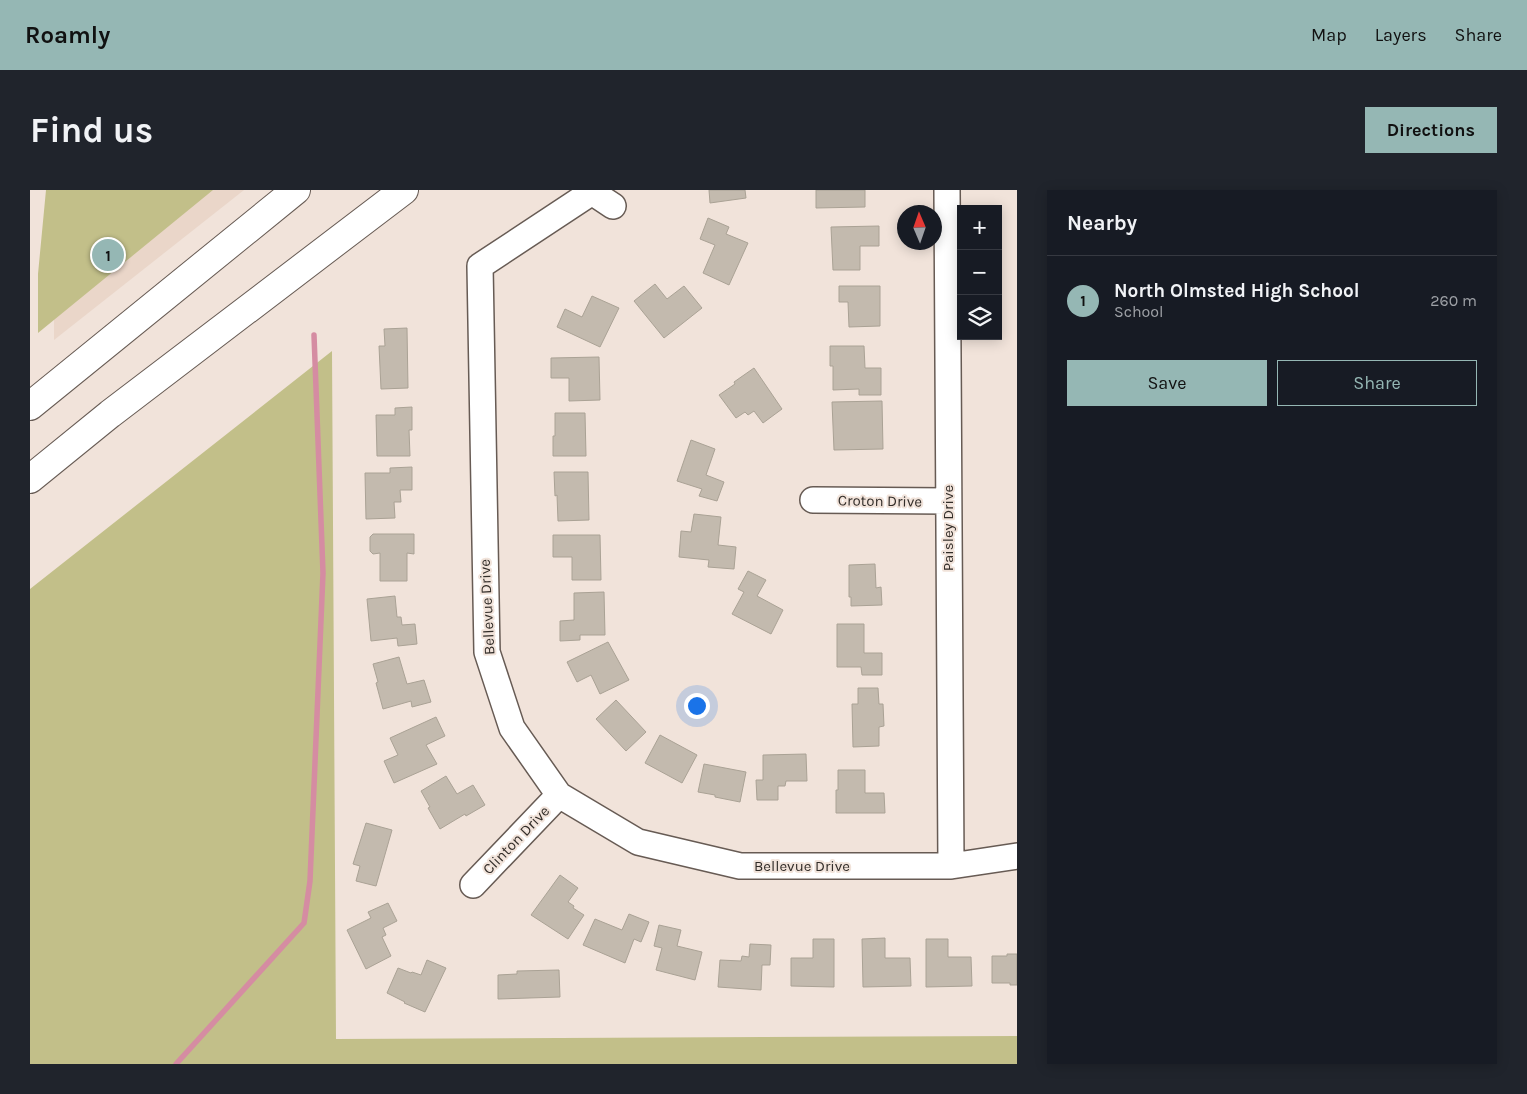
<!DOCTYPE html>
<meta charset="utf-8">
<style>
:root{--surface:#171b24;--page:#20242c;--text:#f1f3f6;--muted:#9ea1a6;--line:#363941;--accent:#95b7b4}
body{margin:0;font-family:Karla,sans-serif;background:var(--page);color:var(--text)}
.controls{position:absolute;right:15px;top:15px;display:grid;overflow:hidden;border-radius:0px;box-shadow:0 2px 12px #0003}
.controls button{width:45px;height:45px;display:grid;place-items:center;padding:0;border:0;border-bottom:1px solid var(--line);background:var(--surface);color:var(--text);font:25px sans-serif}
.compass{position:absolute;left:867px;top:15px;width:45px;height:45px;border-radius:50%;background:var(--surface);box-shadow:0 2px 12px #0003;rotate:358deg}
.you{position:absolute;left:666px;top:515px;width:18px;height:18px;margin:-12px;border:4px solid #fff;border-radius:50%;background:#1a73e8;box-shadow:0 0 0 8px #1a73e833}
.badge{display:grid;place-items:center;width:32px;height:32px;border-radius:50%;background:var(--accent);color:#111;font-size:16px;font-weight:700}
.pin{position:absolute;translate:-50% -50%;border:2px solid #fff;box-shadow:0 1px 5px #0006}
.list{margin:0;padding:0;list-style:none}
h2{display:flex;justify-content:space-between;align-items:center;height:65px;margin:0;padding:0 20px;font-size:21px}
h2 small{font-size:16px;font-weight:400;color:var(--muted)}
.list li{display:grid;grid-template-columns:32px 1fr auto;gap:15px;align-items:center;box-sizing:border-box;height:90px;padding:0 20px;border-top:1px solid var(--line)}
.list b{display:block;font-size:19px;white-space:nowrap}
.list p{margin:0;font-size:16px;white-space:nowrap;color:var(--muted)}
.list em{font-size:16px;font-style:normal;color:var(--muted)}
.actions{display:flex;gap:10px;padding:15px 20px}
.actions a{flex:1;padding:11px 0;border:1px solid var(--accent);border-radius:0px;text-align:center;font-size:18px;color:var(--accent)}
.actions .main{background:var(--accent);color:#111}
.icon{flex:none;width:28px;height:28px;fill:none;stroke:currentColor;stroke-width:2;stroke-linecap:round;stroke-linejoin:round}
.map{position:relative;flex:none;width:987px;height:874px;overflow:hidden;border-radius:0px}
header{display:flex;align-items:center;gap:30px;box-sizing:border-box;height:70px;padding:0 25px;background:var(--accent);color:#111}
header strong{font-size:24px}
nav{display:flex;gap:28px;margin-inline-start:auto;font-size:18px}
.intro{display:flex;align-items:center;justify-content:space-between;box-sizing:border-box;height:120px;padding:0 30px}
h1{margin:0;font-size:35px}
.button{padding:12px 22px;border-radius:0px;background:var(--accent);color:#111;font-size:18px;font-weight:700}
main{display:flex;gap:30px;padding:0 30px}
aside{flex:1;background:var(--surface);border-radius:0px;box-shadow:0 2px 12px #0003}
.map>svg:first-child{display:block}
</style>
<header>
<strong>Roamly</strong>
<nav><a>Map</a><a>Layers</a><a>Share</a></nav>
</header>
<div class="intro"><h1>Find us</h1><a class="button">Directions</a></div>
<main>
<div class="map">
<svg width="987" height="874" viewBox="0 0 987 874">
<rect width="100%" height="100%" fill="#f1e3da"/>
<path fill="#ead6c9" d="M 24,0 L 214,0 L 24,150 Z"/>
<path fill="#c2bf89" d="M 16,0 L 183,0 L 8,143 L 8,84 Z
M 302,161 L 306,849 L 987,846 L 987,874 L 0,874 L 0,399 Z"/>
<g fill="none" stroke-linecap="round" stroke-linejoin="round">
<path stroke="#d58ca2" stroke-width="5.5" d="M 146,874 L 274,733 L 280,691 L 293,383 L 284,145"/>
</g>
<path fill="#c3baae" stroke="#aaa295" d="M 679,0 L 715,0 L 716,8 L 680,13 Z
M 786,0 L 835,0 L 835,17 L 786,18 Z
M 678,28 L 699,37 L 696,44 L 718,53 L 699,95 L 673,83 L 685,55 L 670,49 Z
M 849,36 L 849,56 L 830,56 L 830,80 L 803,80 L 801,37 Z
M 625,94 L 637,109 L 654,96 L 672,118 L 634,148 L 604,111 Z
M 809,96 L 850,96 L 850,136 L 819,137 L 818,112 L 809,112 Z
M 562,106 L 589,118 L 570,157 L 527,137 L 535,119 L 552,127 Z
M 377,138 L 378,198 L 351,199 L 349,156 L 355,156 L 354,139 Z
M 800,156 L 834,156 L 835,178 L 851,178 L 851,205 L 829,205 L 829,199 L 803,200 L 803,176 L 800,176 Z
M 569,167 L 570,210 L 539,211 L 539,188 L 521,188 L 521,168 Z
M 724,178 L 752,219 L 733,233 L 724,221 L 718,225 L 715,222 L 706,228 L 689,205 L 705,194 L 704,192 Z
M 852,211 L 853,259 L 804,260 L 802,212 Z
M 382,217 L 382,240 L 379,240 L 380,266 L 347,266 L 346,225 L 365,225 L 365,218 Z
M 525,223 L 555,223 L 556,266 L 523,266 L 523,246 L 525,246 Z
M 661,250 L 685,259 L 676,285 L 694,292 L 687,311 L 669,306 L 672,299 L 647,291 Z
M 382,277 L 382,300 L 370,300 L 371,312 L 364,312 L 365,328 L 336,329 L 335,283 L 360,283 L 360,278 Z
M 524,282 L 558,282 L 559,330 L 528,331 L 527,305 L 525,306 Z
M 664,324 L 691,327 L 688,355 L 706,357 L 704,379 L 678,377 L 679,370 L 649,367 L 651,341 L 661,342 Z
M 343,344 L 384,344 L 384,364 L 377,363 L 377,391 L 350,391 L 350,363 L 343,364 L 340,361 L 340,347 Z
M 523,345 L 570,345 L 571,390 L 542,390 L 542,367 L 523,367 Z
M 845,374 L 846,398 L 851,397 L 852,415 L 821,416 L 821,407 L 819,407 L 819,375 Z
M 718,381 L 736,390 L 727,406 L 753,420 L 741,444 L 702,424 L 714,402 L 708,399 Z
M 574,402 L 575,445 L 550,445 L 550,450 L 530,451 L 530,431 L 544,430 L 544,403 Z
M 365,406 L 367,427 L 371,427 L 372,435 L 385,434 L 387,454 L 368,456 L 367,448 L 341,451 L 337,409 Z
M 807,434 L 834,434 L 834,463 L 852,463 L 852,485 L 832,485 L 831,477 L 807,477 Z
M 578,452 L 599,490 L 570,504 L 561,485 L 547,492 L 537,472 Z
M 369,467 L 377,494 L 394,490 L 401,512 L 382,517 L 381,511 L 353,519 L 346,493 L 348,492 L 343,474 Z
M 828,498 L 848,498 L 849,514 L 853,514 L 854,536 L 849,537 L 849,556 L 823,557 L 822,514 L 828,514 Z
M 586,510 L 616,542 L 596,561 L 566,529 Z
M 406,527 L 415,546 L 396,555 L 407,574 L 364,593 L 354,571 L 368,565 L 360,548 Z
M 630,545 L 667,565 L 652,593 L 615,573 Z
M 776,564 L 777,591 L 756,591 L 755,596 L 748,596 L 748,610 L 727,610 L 726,590 L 733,590 L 733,565 Z
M 674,574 L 716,582 L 710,612 L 685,607 L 685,605 L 668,602 Z
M 808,580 L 835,580 L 835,603 L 854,603 L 855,623 L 806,623 L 806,600 L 808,600 Z
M 416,586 L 427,604 L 443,595 L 455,615 L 436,626 L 435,624 L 410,639 L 398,618 L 400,617 L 391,601 Z
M 336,633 L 362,640 L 346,696 L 326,691 L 330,676 L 323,674 Z
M 530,685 L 548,698 L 538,712 L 544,716 L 543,718 L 554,725 L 538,749 L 501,725 Z
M 358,713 L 367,731 L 353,738 L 356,745 L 352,747 L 361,766 L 336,779 L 317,740 L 341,728 L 338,722 Z
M 599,724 L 619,732 L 611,752 L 604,749 L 595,773 L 553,755 L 565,729 L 592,740 Z
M 629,735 L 651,740 L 647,756 L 672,762 L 665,790 L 626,780 L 632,758 L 624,756 Z
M 855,748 L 855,768 L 880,768 L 881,796 L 833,797 L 832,749 Z
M 783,749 L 804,749 L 804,797 L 761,796 L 761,768 L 783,768 Z
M 896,749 L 918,749 L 918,767 L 941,767 L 942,796 L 896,797 Z
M 720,754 L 741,755 L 740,775 L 732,775 L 731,800 L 688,797 L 690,770 L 711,771 L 712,766 L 719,767 Z
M 977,764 L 987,764 L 987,795 L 980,795 L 980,793 L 962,793 L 962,766 L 977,766 Z
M 397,770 L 416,778 L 395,822 L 374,813 L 375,812 L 357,803 L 368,778 L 381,783 L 382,782 L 391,785 Z
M 529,780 L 530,807 L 468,809 L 468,785 L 487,784 L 487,781 Z"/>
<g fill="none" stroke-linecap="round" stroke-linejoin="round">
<g stroke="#675b54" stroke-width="28">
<path id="minor" d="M 917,0 L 921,676
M 583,16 L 562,2 L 450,76 L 457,462 L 482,538 L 529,605 L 608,652 L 710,676 L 921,676 L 987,666
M 783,310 L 918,311
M 443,695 L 529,605"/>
</g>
<g stroke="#675b54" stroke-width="30">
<path id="highway" d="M 0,216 L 266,0
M 0,289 L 80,224 L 374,0"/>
</g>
<use href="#minor" stroke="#fff" stroke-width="25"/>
<use href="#highway" stroke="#fff" stroke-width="28"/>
</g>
<g text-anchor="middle" stroke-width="4" stroke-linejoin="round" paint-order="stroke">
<g font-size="15" fill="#322d29" stroke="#f1e3da">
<text transform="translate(850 311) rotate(1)" y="5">Croton Drive</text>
<text transform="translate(918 338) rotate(-90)" y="5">Paisley Drive</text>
<text transform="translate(457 417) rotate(-93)" y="5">Bellevue Drive</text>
<text transform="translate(486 650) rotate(-46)" y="5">Clinton Drive</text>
<text x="772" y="681">Bellevue Drive</text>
</g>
</g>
</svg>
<div class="controls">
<button>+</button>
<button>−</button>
<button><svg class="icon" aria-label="layers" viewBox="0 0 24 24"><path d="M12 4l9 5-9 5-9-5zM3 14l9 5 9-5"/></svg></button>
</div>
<svg class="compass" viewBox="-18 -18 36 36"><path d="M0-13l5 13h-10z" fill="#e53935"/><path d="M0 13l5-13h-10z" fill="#9ea1a6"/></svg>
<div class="you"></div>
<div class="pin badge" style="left:78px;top:65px">1</div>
</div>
<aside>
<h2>Nearby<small></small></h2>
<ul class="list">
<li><span class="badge">1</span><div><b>North Olmsted High School</b><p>School</p></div><em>260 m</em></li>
</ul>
<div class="actions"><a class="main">Save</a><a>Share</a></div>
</aside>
</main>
